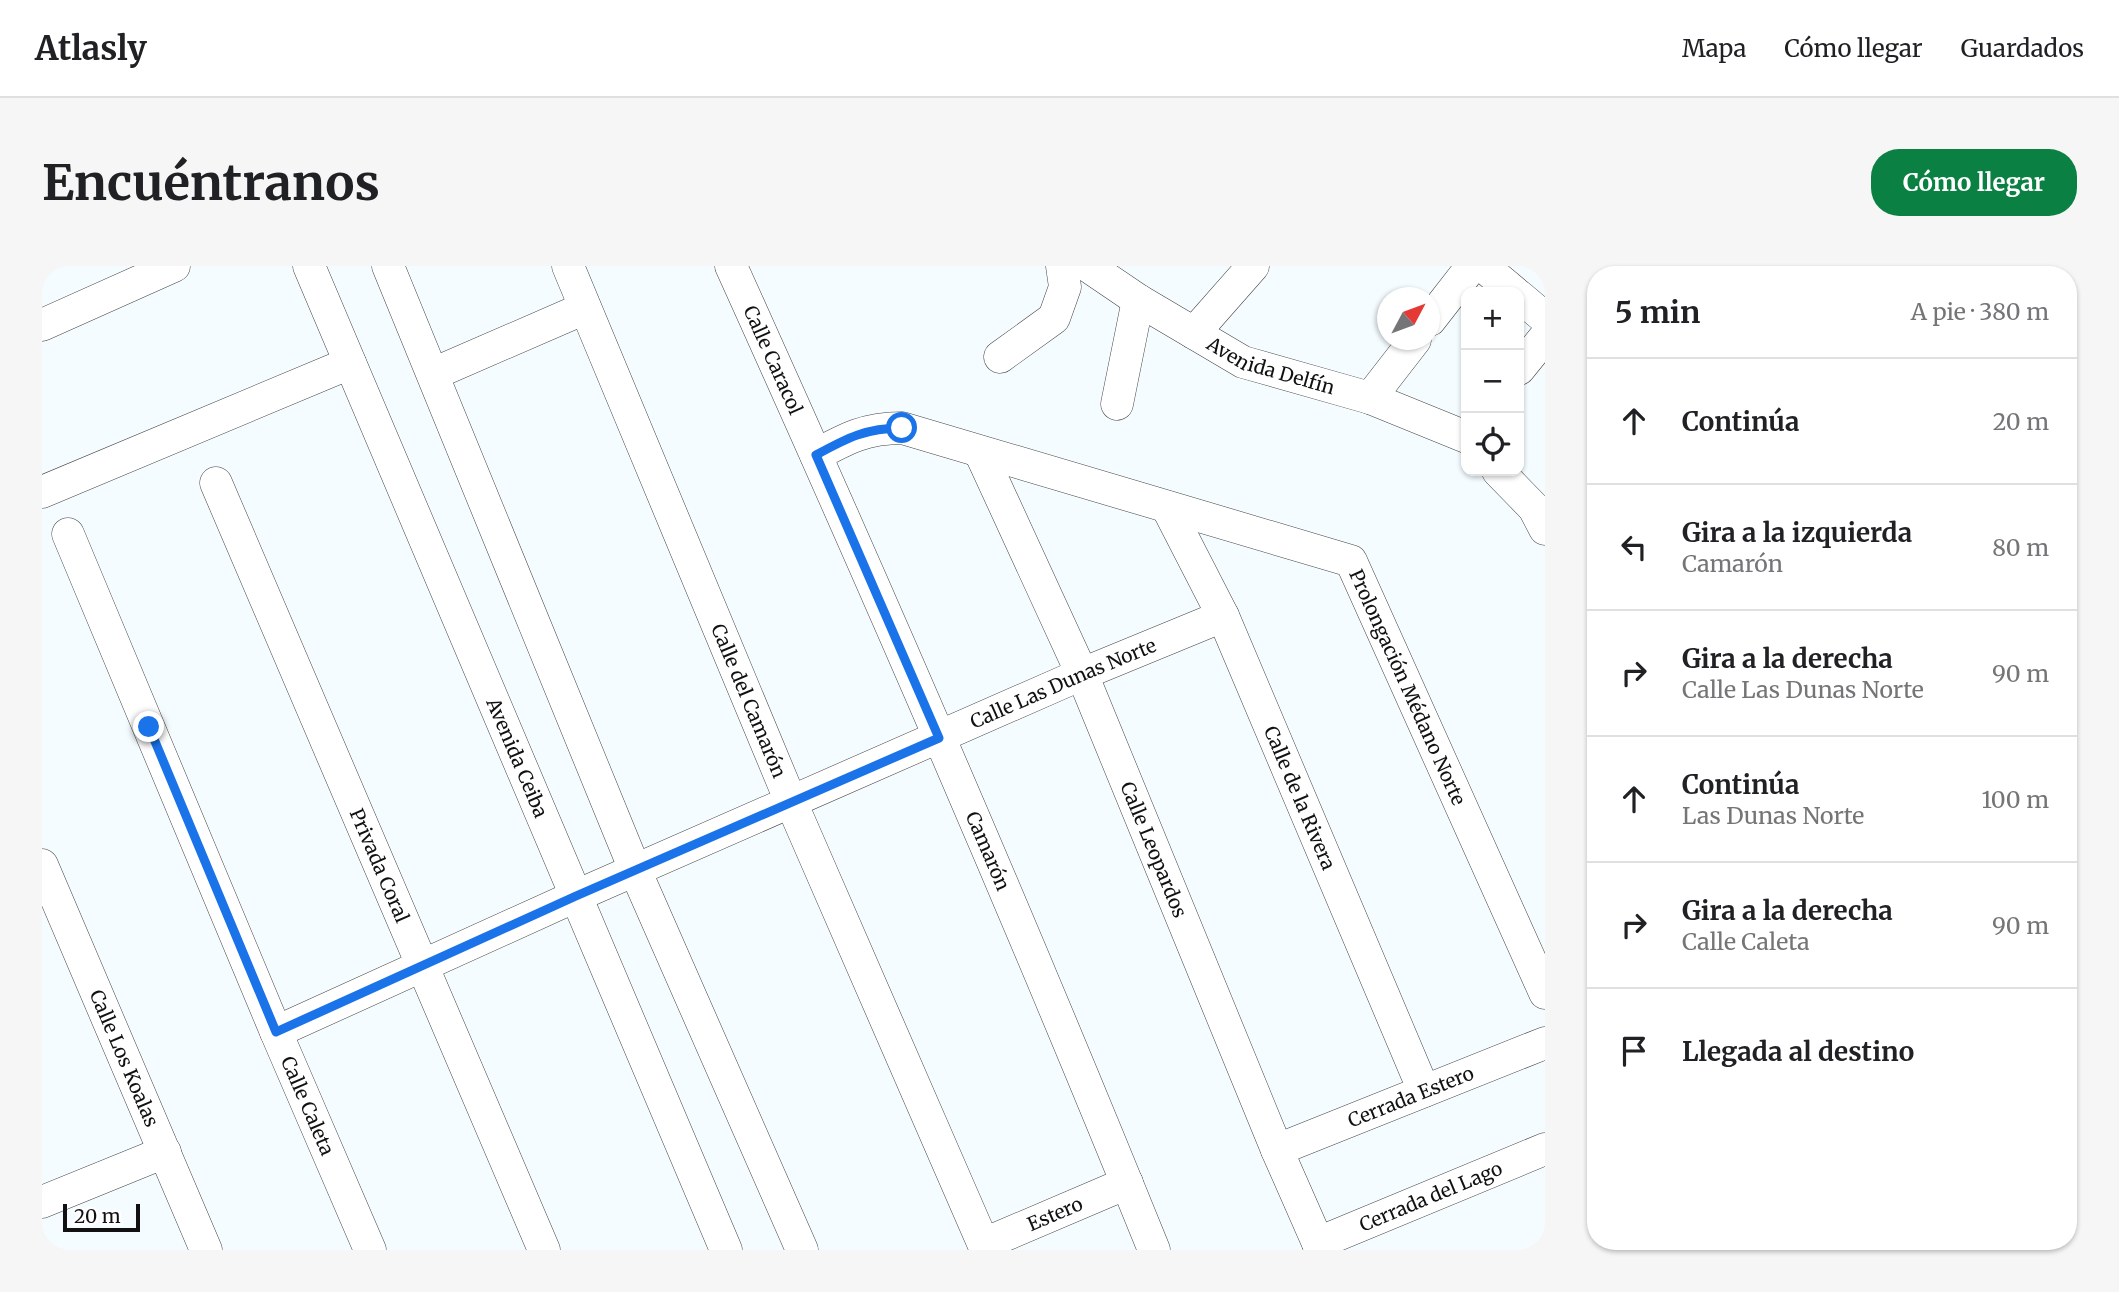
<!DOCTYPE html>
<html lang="es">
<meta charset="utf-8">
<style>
:root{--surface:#fff;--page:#f6f6f6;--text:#202124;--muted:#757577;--line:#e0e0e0;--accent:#0b8043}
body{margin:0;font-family:Merriweather,serif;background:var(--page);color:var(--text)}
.controls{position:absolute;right:21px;top:21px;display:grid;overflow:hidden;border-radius:14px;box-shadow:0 2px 5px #0004}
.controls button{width:63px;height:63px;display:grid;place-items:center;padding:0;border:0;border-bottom:2px solid var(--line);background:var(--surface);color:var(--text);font:35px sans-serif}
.compass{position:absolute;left:1335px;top:21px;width:63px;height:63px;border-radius:50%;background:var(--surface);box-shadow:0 2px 5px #0004;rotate:49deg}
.scale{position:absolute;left:21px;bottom:18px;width:77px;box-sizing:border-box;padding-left:7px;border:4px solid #111;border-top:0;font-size:19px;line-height:24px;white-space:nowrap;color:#111;-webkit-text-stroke:5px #fff;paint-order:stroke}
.stop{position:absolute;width:21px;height:21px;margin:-16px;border:5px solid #1a73e8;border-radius:50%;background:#fff}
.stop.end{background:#1a73e8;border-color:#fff;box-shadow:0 2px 7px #0008}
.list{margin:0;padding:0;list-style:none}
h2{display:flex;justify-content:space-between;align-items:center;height:91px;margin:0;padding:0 28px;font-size:30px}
h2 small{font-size:23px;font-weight:400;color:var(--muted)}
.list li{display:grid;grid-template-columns:46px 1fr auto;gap:21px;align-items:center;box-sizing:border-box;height:126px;padding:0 28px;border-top:2px solid var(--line)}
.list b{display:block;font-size:26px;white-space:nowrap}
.list p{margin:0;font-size:23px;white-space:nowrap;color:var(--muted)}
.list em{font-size:23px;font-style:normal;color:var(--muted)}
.icon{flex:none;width:38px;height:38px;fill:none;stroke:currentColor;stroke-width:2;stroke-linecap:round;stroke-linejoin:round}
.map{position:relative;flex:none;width:1503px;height:984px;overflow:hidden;border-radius:28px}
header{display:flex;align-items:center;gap:42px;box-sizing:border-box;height:98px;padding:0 35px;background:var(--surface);border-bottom:2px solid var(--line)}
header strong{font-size:33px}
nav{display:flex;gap:38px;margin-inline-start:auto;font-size:24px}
.intro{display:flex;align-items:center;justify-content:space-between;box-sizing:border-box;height:168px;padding:0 42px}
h1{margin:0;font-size:49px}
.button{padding:18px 32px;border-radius:28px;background:var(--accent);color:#fff;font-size:24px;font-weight:700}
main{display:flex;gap:42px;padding:0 42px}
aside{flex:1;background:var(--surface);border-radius:28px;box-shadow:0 2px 5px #0004}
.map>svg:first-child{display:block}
</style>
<header>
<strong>Atlasly</strong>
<nav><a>Mapa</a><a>Cómo llegar</a><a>Guardados</a></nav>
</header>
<div class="intro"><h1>Encuéntranos</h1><a class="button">Cómo llegar</a></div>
<main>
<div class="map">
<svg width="1503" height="984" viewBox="0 0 1503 984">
<rect width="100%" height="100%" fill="#f4fcff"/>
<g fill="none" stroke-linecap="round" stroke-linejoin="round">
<g stroke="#444" stroke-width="33">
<g id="minor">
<path id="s1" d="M 267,0 L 684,984"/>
<path d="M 346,0 L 593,604 L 760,984"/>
<path id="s2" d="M 526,0 L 749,536 L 944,984"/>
<path id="s3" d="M 689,0 C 836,325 978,653 1112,984"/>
<path id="s4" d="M 1046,0 L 1096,34 L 1201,96 L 1328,132 L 1424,171"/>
<path d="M 1441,0 L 1472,26"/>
<path d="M 1477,30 L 1503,52"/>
<path d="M 1388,54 L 1430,0"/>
<path d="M 0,59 L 132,0"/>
<path d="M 1152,67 L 1211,0"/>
<path d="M 958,91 L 1012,52 L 1023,21 L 1020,0"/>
<path d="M 1477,103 L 1503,71"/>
<path d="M 391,108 L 543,42"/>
<path d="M 1328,132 L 1373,74"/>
<path d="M 1075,138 L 1096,34"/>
<path id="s5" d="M 938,186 L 1040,408 L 1235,884 L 1279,984"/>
<path id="s6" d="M 774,189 C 805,172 824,162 860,162 L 1309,295 L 1503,727"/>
<path d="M 1456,205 L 1492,242 L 1503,263"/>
<path id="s7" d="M 174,217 L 502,984"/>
<path d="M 0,226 L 308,97"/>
<path id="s8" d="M 1125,241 L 1181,350 L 1382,825"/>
<path id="s9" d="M 26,268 L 234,766 L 328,984"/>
<path id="s10" d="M 0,599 L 164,984"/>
<path id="s11" d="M 234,766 L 534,630 L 1040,408 L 1181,350"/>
<path id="s12" d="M 1235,884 L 1503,777"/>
<path d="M 0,936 L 123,886"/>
<path id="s13" d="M 1276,977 L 1503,883"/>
<path id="s14" d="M 942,978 L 1085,917"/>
</g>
</g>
<use href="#minor" stroke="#fff" stroke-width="32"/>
</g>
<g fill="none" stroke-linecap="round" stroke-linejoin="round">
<path stroke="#1a73e8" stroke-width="9" d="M 107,461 L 234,766 L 534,630 L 897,472 L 774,189 C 805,172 824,162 860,162"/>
</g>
<g text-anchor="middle" stroke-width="7" stroke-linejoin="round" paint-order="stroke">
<g font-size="19" fill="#111" stroke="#fff">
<text dy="7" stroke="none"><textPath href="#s3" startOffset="103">Calle Caracol</textPath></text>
<text dy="7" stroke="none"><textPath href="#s4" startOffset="210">Avenida Delfín</textPath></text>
<text dy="7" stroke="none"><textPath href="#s11" startOffset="861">Calle Las Dunas Norte</textPath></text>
<text dy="7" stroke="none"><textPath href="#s6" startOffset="698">Prolongación Médano Norte</textPath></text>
<text dy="7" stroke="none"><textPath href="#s2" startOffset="471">Calle del Camarón</textPath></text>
<text dy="7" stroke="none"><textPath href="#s1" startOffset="534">Avenida Ceiba</textPath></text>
<text dy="7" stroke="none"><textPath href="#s8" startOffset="320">Calle de la Rivera</textPath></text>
<text dy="7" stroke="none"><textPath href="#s5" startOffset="434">Calle Leopardos</textPath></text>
<text dy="7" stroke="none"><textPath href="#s3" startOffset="639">Camarón</textPath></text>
<text dy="7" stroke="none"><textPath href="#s7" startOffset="416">Privada Coral</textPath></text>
<text dy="7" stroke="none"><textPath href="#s10" startOffset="210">Calle Los Koalas</textPath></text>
<text dy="7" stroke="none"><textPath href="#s12" startOffset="144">Cerrada Estero</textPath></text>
<text dy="7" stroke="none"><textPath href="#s9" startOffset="620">Calle Caleta</textPath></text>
<text dy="7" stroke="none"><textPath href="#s13" startOffset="122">Cerrada del Lago</textPath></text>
<text dy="7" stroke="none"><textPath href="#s14" startOffset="77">Estero</textPath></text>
</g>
</g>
</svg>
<div class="controls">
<button>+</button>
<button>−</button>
<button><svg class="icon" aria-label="locate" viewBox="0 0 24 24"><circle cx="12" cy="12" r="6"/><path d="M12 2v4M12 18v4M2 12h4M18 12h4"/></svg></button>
</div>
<svg class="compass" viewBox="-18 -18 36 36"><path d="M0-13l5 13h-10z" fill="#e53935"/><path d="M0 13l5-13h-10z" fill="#757577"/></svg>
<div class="scale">20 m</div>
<div class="stop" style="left:860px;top:162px"></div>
<div class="stop end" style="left:107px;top:461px"></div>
</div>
<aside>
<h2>5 min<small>A pie · 380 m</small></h2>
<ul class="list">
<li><svg class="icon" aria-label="ahead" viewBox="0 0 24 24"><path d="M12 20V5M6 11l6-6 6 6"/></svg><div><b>Continúa</b></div><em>20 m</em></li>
<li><svg class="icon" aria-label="left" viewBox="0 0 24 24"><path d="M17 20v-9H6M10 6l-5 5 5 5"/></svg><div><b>Gira a la izquierda</b><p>Camarón</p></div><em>80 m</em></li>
<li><svg class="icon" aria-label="right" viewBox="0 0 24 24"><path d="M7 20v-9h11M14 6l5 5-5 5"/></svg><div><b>Gira a la derecha</b><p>Calle Las Dunas Norte</p></div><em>90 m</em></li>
<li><svg class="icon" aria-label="ahead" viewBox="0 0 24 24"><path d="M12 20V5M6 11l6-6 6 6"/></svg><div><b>Continúa</b><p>Las Dunas Norte</p></div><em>100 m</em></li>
<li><svg class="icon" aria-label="right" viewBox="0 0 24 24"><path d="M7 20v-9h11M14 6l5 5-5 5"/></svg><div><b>Gira a la derecha</b><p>Calle Caleta</p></div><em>90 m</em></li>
<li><svg class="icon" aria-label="arrive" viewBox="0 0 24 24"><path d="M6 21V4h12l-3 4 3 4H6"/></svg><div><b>Llegada al destino</b></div></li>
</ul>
</aside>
</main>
